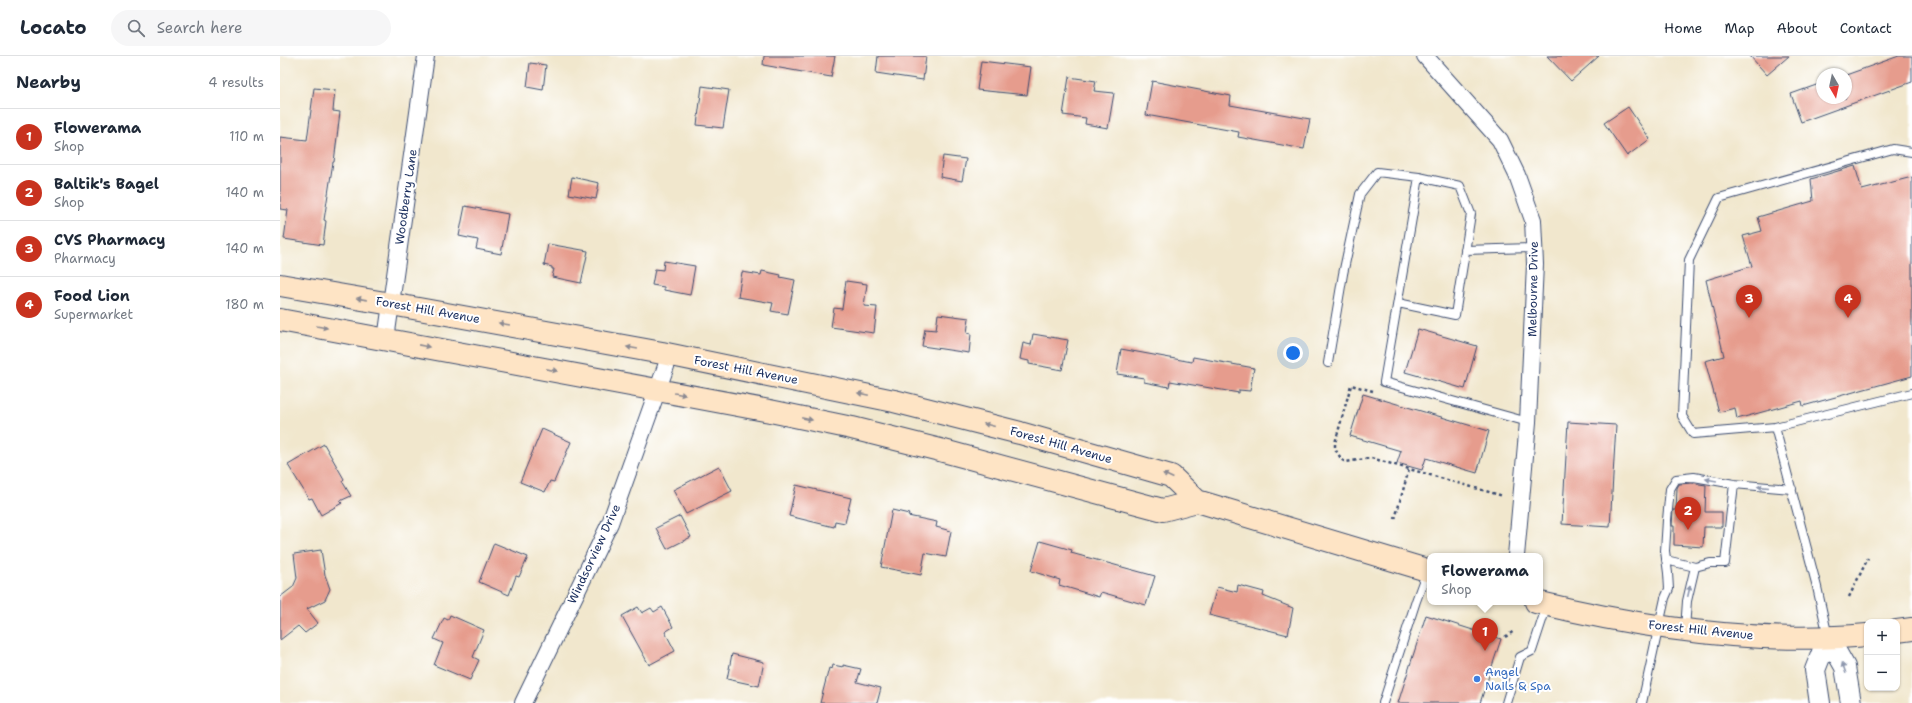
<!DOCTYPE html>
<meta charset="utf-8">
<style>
:root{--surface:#fff;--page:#f6f6f7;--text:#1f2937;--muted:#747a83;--line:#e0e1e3;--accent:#c8321e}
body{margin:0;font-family:"Shantell Sans",sans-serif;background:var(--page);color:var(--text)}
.controls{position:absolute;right:12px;bottom:12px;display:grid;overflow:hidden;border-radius:8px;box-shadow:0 1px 3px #0004}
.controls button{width:36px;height:36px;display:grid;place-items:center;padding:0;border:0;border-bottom:1px solid var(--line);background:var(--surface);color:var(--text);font:20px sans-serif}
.compass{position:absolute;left:1536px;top:12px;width:36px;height:36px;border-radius:50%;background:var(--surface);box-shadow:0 1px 3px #0004;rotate:171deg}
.you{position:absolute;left:1013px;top:297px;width:14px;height:14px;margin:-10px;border:3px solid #fff;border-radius:50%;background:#1a73e8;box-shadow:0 0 0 6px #1a73e833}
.badge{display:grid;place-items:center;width:26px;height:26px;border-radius:50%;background:var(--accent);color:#fff;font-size:13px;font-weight:700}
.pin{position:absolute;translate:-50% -33px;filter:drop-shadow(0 1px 2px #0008)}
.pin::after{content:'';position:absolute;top:21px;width:14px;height:12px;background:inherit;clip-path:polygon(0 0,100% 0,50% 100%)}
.popup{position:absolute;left:1147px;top:497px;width:116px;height:52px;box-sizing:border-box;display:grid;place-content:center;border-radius:8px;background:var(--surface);filter:drop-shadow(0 1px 3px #0005);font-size:13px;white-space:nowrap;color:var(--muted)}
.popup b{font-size:15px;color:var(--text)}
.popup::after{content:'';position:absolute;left:50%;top:100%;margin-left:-8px;border:8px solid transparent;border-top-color:var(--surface)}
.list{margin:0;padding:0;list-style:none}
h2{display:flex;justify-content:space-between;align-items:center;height:52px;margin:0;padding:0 16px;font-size:17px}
h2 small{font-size:13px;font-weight:400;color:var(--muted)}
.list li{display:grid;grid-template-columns:26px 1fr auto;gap:12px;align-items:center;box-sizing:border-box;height:56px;padding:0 16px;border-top:1px solid var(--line)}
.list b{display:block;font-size:15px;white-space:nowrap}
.list p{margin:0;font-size:13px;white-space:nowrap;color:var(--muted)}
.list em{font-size:13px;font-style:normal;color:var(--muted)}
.icon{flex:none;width:22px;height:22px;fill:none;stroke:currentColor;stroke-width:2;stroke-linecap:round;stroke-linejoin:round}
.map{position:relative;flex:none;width:1632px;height:647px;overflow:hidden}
header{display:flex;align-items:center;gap:24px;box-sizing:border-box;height:56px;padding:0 20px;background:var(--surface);border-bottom:1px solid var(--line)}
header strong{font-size:19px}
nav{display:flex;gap:22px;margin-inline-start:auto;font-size:14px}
.search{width:280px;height:36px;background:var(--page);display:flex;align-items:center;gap:10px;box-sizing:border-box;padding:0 14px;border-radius:22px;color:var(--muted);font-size:15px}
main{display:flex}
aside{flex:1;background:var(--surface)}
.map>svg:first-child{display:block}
</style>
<header>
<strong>Locato</strong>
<div class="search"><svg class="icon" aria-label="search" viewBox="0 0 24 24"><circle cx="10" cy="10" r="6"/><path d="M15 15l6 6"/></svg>Search here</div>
<nav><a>Home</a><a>Map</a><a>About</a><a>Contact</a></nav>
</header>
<main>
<aside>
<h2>Nearby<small>4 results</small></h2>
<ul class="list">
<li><span class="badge">1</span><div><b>Flowerama</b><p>Shop</p></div><em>110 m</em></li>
<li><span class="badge">2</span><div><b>Baltik's Bagel</b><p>Shop</p></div><em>140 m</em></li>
<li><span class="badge">3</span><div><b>CVS Pharmacy</b><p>Pharmacy</p></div><em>140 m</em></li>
<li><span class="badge">4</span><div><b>Food Lion</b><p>Supermarket</p></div><em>180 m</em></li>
</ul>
</aside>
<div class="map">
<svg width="1632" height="647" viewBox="0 0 1632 647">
<rect width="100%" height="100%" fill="#fff"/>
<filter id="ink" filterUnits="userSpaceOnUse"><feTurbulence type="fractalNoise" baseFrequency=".025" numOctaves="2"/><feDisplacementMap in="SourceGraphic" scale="8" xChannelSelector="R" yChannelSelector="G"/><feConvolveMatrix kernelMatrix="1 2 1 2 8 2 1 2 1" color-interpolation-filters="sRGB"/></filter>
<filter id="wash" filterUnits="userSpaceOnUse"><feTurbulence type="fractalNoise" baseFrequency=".012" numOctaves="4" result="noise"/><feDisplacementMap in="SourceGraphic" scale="16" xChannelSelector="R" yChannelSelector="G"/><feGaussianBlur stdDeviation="0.9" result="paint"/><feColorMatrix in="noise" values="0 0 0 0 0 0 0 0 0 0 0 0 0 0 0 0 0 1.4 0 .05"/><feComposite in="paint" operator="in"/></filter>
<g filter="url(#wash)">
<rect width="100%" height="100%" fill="#f1e7cd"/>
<g id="blocks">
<path fill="#e69c8d" d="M 484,0 L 555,0 L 551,21 L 483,9 Z
M 598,0 L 646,0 L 643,24 L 596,17 Z
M 1267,0 L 1319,0 L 1291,25 Z
M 1470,0 L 1509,0 L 1487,19 Z
M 1619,0 L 1632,0 L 1632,26 L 1521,66 L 1511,38 L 1542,27 L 1542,42 L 1566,42 L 1566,19 Z
M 701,5 L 751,11 L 747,39 L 697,34 Z
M 250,7 L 266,9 L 263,34 L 247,31 Z
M 789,21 L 816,25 L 814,35 L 834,37 L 828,72 L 805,68 L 806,62 L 783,59 Z
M 872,25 L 951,40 L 950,49 L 1030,63 L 1024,93 L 958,81 L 959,76 L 866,59 Z
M 422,30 L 449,34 L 443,72 L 417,69 Z
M 34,32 L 55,34 L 53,55 L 60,56 L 54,106 L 53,106 L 44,164 L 46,165 L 43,189 L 4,183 L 8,154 L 0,153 L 0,81 L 27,84 Z
M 1348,51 L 1370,83 L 1347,100 L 1324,67 Z
M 663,100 L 686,103 L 682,125 L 660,121 Z
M 1575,110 L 1582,134 L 1632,121 L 1632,320 L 1523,350 L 1522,345 L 1457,363 L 1455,352 L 1439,356 L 1425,305 L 1444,300 L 1426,224 L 1472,210 L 1463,180 L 1482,175 L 1478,161 L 1533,145 L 1531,123 Z
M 292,121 L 319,127 L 316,143 L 289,138 Z
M 185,150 L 228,158 L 221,198 L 196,193 L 198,184 L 179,180 Z
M 268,188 L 308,195 L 301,227 L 272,221 L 274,213 L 272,213 L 272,211 L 264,209 Z
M 384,205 L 415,210 L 410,239 L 384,234 L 384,231 L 372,229 L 375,213 L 383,214 Z
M 482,215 L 501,219 L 500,221 L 515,224 L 508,258 L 491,255 L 493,247 L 458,241 L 462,216 L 481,219 Z
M 566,225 L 587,228 L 584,250 L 597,251 L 594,277 L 551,271 L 554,252 L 562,253 Z
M 658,258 L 689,262 L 687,277 L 691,278 L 689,297 L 642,290 L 645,273 L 656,274 Z
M 1138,273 L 1197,290 L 1185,333 L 1125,316 Z
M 753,278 L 788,284 L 782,314 L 749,308 L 749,305 L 740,303 L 743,287 L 751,289 Z
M 841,293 L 912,306 L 913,301 L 974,312 L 970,335 L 959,334 L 959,337 L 890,325 L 889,331 L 864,326 L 864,322 L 837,318 Z
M 1083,338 L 1209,375 L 1197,417 L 1146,402 L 1142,414 L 1117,407 L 1121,395 L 1070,380 Z
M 1288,366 L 1336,369 L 1330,471 L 1282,468 Z
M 262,373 L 291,386 L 274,426 L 270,425 L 265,436 L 240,426 Z
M 44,388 L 64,423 L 62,425 L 71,440 L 60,445 L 62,447 L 41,459 L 32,442 L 29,443 L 8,409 Z
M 439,410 L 452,435 L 406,458 L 393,434 Z
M 1412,427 L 1426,429 L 1425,456 L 1442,456 L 1442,471 L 1424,471 L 1423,491 L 1394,489 L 1394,470 L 1392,470 L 1393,454 L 1396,454 L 1397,432 L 1399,428 Z
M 516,429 L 571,442 L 565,467 L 555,465 L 554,471 L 509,460 Z
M 612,454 L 629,458 L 628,460 L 657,466 L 656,471 L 671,475 L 666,501 L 645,497 L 641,519 L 601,511 Z
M 400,460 L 411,481 L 387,493 L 376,472 Z
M 760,485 L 792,494 L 791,497 L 875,520 L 866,549 L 821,536 L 819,541 L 779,529 L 780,524 L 751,515 Z
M 214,487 L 248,501 L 239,521 L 236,520 L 229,539 L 199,526 Z
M 41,494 L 45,519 L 50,533 L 45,544 L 27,553 L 38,567 L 25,577 L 18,570 L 0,584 L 0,541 L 13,531 L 17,522 L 14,498 Z
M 958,529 L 984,536 L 983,540 L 1013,552 L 1008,579 L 929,559 L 937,531 L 957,536 Z
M 358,551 L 362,557 L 371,552 L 374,556 L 382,551 L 393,571 L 385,576 L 395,595 L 369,609 L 342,560 Z
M 170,559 L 204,574 L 193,601 L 199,604 L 190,624 L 154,609 L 163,587 L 154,583 L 164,562 L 168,564 Z
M 1146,559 L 1221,583 L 1200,647 L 1118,647 Z
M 452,598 L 484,606 L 479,630 L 447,623 Z
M 553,609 L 563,611 L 563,609 L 581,613 L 577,626 L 601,632 L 597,647 L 540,647 L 549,612 L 552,613 Z"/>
</g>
</g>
<g filter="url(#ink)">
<use href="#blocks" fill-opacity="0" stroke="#3b4b6f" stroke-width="1"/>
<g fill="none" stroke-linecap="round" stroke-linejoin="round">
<g stroke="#3b4b6f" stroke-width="10">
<path id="service" d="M 1185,194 L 1254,192
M 1118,247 L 1175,259 L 1191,158 L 1180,130 L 1139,121 L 1104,326 L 1248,366
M 1048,307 L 1063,218 L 1080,138 L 1097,116 L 1139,121
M 1495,371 L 1413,378 L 1402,360 L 1409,204 L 1439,142 L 1613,93 L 1632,96
M 1454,428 L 1512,433
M 1386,504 L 1415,511
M 1548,581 L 1537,531 L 1495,371 L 1632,337
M 1103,647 L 1136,545 L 1147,515
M 1226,647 L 1240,601 L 1252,595 L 1267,549
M 1362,647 L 1385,542 L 1389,533 L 1388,517 L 1385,495 L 1387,464 L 1390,433 L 1396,423 L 1414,421 L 1454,428 L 1445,507 L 1430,507 L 1415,511 L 1407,545 L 1405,573"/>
</g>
<g stroke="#3b4b6f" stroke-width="18">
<path id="minor" d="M 1145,0 L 1220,84 L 1237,119 L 1253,164 L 1255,208 L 1248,366 L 1236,500
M 106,283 L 146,0
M 243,647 L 330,467 L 390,299"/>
</g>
<g stroke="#3b4b6f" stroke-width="22">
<path id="tertiary" d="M 1548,581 L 1565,611 L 1571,647
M 1540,647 L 1535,614 L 1548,581"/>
</g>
<g stroke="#3b4b6f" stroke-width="24">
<path id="secondary" d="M 0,229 L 111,248 L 382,297 L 614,345 L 740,377 L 891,420 L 917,445 L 1150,515
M 0,264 L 490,355 L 572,372 L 660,394 L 883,454 L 917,445
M 1256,546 C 1363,572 1477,589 1587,579
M 1617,575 L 1632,573"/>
</g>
<path stroke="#3b4b6f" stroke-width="2.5" stroke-dasharray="3 3" stroke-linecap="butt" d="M 1093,335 L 1071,329 L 1055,387 L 1055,393 L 1062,404 L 1066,406 L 1091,402 L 1223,440
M 1115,463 L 1129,413
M 1569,541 L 1588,502
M 1225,581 L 1234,575"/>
<use href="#service" stroke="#fff" stroke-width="8"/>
<use href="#minor" stroke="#fff" stroke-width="16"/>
<use href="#tertiary" stroke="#fff" stroke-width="20"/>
<use href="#secondary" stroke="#fee4c5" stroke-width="22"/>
</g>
<defs><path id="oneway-solid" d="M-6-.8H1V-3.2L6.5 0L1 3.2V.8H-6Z"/></defs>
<g fill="#8c8a92">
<use href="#oneway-solid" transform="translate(82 243) rotate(-171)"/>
<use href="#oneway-solid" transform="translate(224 268) rotate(-170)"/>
<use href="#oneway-solid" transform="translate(42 271) rotate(10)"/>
<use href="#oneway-solid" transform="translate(144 290) rotate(11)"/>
<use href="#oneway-solid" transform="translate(352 292) rotate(-170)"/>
<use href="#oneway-solid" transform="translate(272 314) rotate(11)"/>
<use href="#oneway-solid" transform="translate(400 338) rotate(10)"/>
<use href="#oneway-solid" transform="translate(583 338) rotate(-168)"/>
<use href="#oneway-solid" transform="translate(527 363) rotate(12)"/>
<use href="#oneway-solid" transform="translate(709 369) rotate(-166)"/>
<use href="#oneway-solid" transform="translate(888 420) rotate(-155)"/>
</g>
<g fill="#8d97ae">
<use href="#oneway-solid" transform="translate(1431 424) rotate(-170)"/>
<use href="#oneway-solid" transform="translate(1483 431) rotate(-175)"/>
<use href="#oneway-solid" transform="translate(1409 535) rotate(-77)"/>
<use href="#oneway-solid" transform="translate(1564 612) rotate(-109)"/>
</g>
</g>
<circle fill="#3f7fe0" stroke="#fff" stroke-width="1.5" cx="1197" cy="623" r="4"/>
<g text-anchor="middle" stroke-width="4" stroke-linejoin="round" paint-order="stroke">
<g font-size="12" fill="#1b2f5e" stroke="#fff">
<text transform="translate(126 141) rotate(-82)" y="4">Woodberry Lane</text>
<text transform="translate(1253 233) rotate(-89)" y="4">Melbourne Drive</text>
<text transform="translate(148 254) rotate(10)" y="4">Forest Hill Avenue</text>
<text transform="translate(466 314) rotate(11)" y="4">Forest Hill Avenue</text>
<text transform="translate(781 389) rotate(16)" y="4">Forest Hill Avenue</text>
<text transform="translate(314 498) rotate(-65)" y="4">Windsorview Drive</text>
<text transform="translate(1421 574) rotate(6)" y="4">Forest Hill Avenue</text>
</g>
<g font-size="12" fill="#366cbe" stroke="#fff" text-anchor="start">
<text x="1205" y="620">Angel<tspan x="1205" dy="14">Nails &amp; Spa</tspan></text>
</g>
</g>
</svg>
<div class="controls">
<button>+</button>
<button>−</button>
</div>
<svg class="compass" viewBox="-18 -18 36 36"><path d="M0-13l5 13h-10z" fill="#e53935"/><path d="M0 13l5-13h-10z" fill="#747a83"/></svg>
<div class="you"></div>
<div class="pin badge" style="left:1205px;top:595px">1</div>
<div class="popup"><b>Flowerama</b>Shop</div>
<div class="pin badge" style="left:1408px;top:474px">2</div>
<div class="pin badge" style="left:1469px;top:262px">3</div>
<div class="pin badge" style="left:1568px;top:262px">4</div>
</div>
</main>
